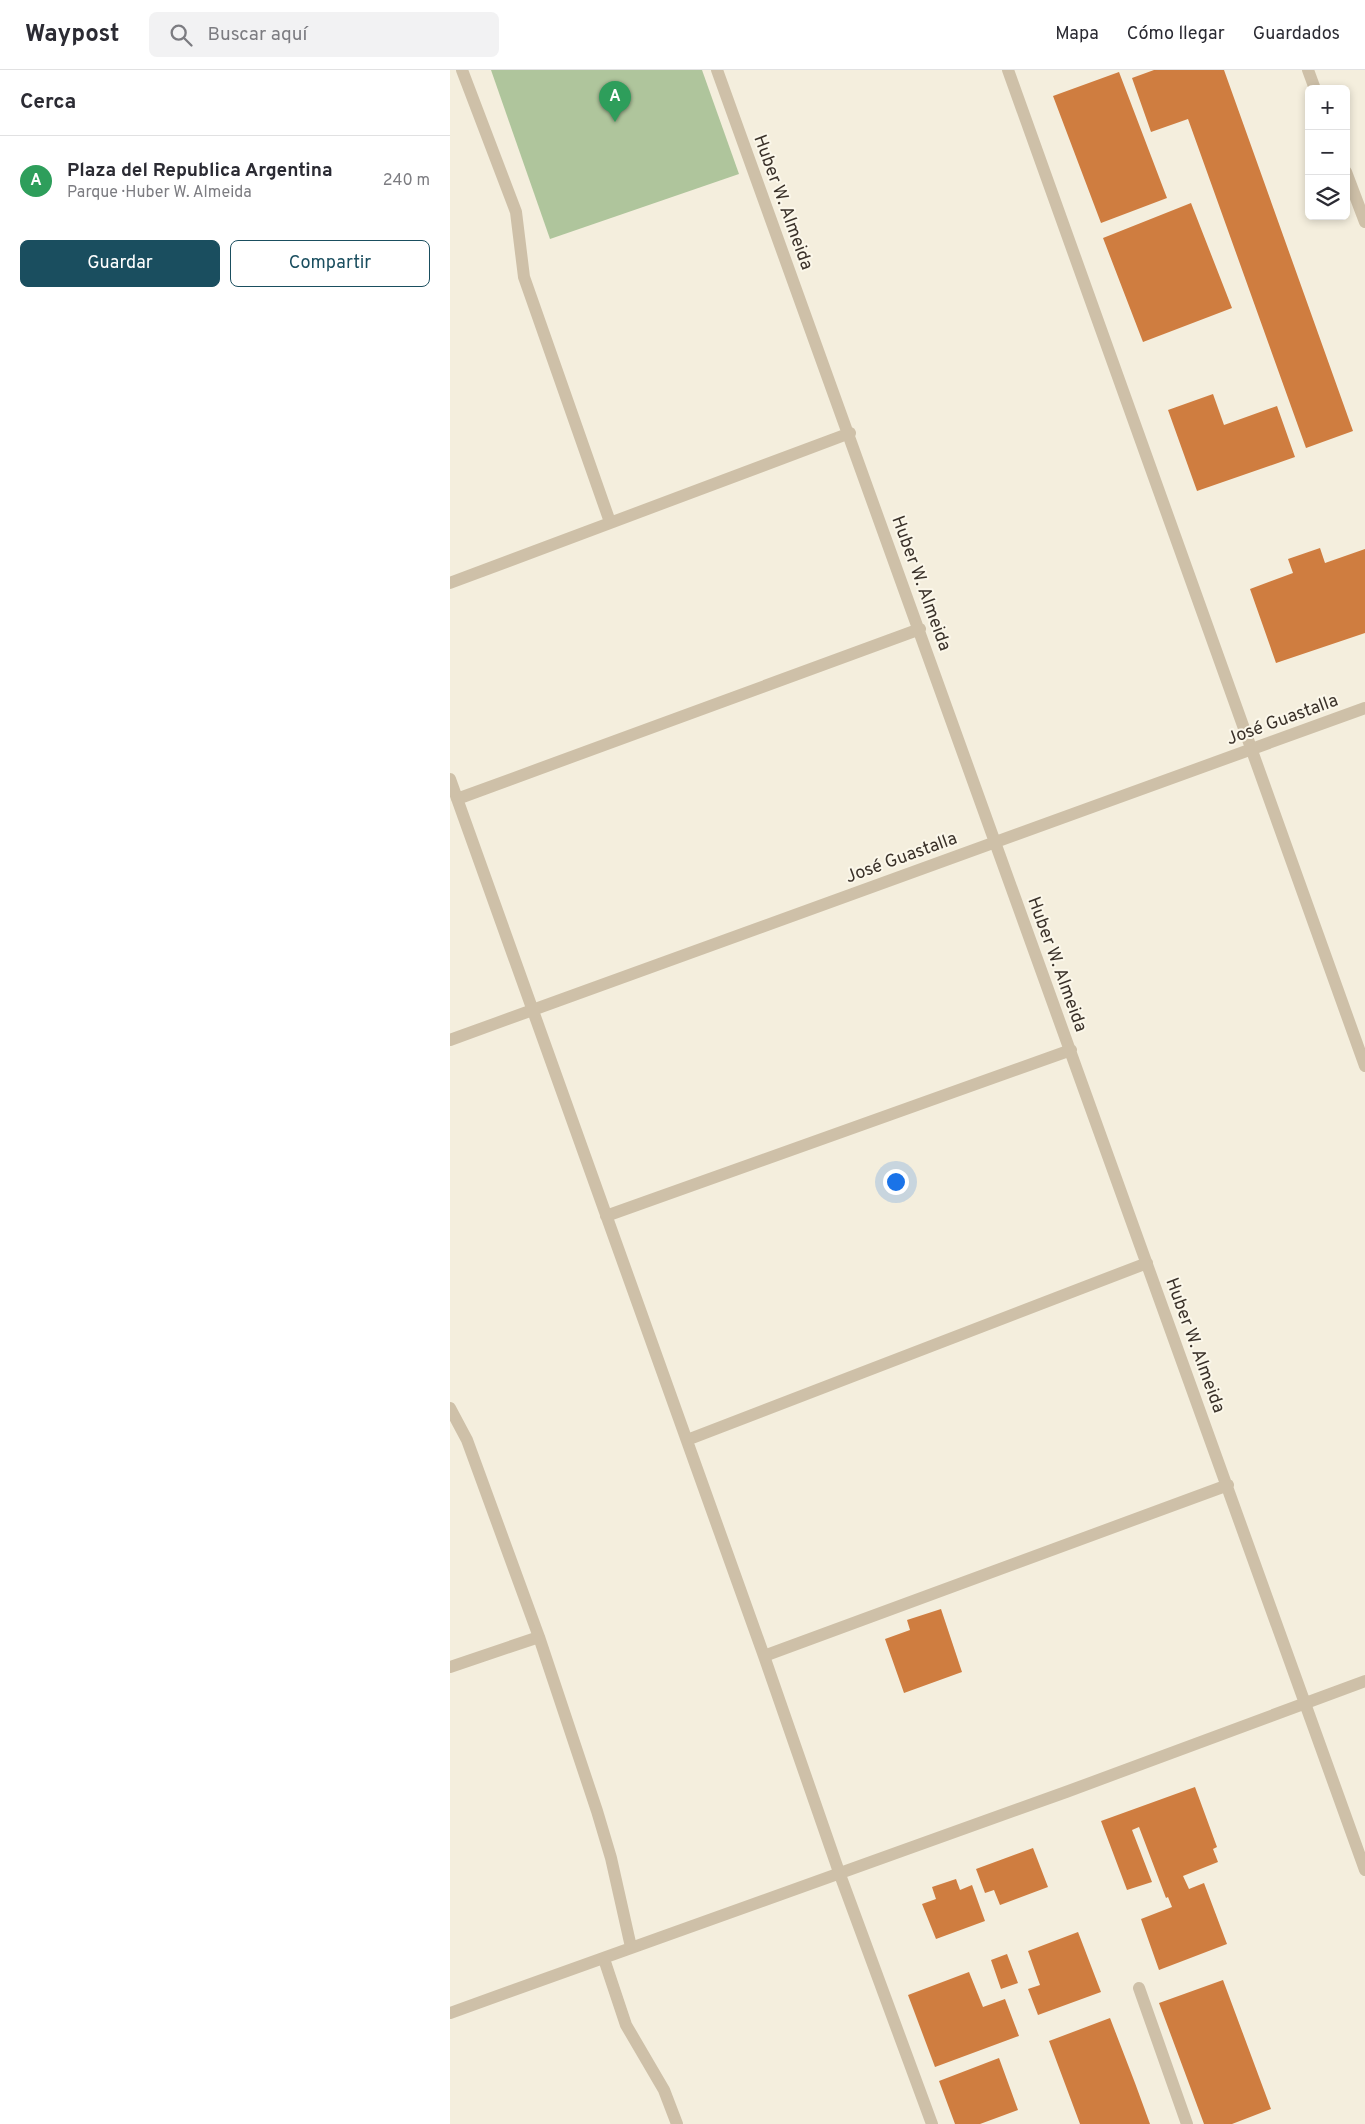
<!DOCTYPE html>
<html lang="es">
<meta charset="utf-8">
<style>
:root{--surface:#fff;--page:#f2f2f3;--text:#2b2b33;--muted:#7c7c81;--line:#e1e1e2;--accent:#1a4e5f}
body{margin:0;font-family:Overpass,sans-serif;background:var(--page);color:var(--text)}
.controls{position:absolute;right:15px;top:15px;display:grid;overflow:hidden;border-radius:8px;box-shadow:0 2px 8px #0003}
.controls button{width:45px;height:45px;display:grid;place-items:center;padding:0;border:0;border-bottom:1px solid var(--line);background:var(--surface);color:var(--text);font:25px sans-serif}
.you{position:absolute;left:445px;top:1111px;width:18px;height:18px;margin:-12px;border:4px solid #fff;border-radius:50%;background:#1a73e8;box-shadow:0 0 0 8px #1a73e833}
.badge{display:grid;place-items:center;width:32px;height:32px;border-radius:50%;background:var(--accent);color:#fff;font-size:16px;font-weight:700}
.pin{position:absolute;translate:-50% -41px;filter:drop-shadow(0 1px 2px #0008)}
.pin::after{content:'';position:absolute;top:26px;width:18px;height:15px;background:inherit;clip-path:polygon(0 0,100% 0,50% 100%)}
.list{margin:0;padding:0;list-style:none}
h2{display:flex;justify-content:space-between;align-items:center;height:65px;margin:0;padding:0 20px;font-size:21px}
h2 small{font-size:16px;font-weight:400;color:var(--muted)}
.list li{display:grid;grid-template-columns:32px 1fr auto;gap:15px;align-items:center;box-sizing:border-box;height:90px;padding:0 20px;border-top:1px solid var(--line)}
.list b{display:block;font-size:19px;white-space:nowrap}
.list p{margin:0;font-size:16px;white-space:nowrap;color:var(--muted)}
.list em{font-size:16px;font-style:normal;color:var(--muted)}
.actions{display:flex;gap:10px;padding:15px 20px}
.actions a{flex:1;padding:11px 0;border:1px solid var(--accent);border-radius:8px;text-align:center;font-size:18px;color:var(--accent)}
.actions .main{background:var(--accent);color:#fff}
.icon{flex:none;width:28px;height:28px;fill:none;stroke:currentColor;stroke-width:2;stroke-linecap:round;stroke-linejoin:round}
.map{position:relative;flex:none;width:915px;height:2054px;overflow:hidden}
header{display:flex;align-items:center;gap:30px;box-sizing:border-box;height:70px;padding:0 25px;background:var(--surface);border-bottom:1px solid var(--line)}
header strong{font-size:24px}
nav{display:flex;gap:28px;margin-inline-start:auto;font-size:18px}
.search{width:350px;height:45px;background:var(--page);display:flex;align-items:center;gap:12px;box-sizing:border-box;padding:0 18px;border-radius:8px;color:var(--muted);font-size:19px}
main{display:flex}
aside{flex:1;background:var(--surface)}
.map>svg:first-child{display:block}
</style>
<header>
<strong>Waypost</strong>
<div class="search"><svg class="icon" aria-label="search" viewBox="0 0 24 24"><circle cx="10" cy="10" r="6"/><path d="M15 15l6 6"/></svg>Buscar aquí</div>
<nav><a>Mapa</a><a>Cómo llegar</a><a>Guardados</a></nav>
</header>
<main>
<aside>
<h2>Cerca<small></small></h2>
<ul class="list">
<li><span class="badge" style="background:#2e9e5b">A</span><div><b>Plaza del Republica Argentina</b><p>Parque · Huber W. Almeida</p></div><em>240 m</em></li>
</ul>
<div class="actions"><a class="main">Guardar</a><a>Compartir</a></div>
</aside>
<div class="map">
<svg width="915" height="2054" viewBox="0 0 915 2054">
<rect width="100%" height="100%" fill="#f4eedd"/>
<path fill="#afc59c" d="M 41,0 L 252,0 L 289,104 L 100,169 Z"/>
<path fill="#cf7d40" d="M 704,0 L 774,0 L 903,361 L 856,378 L 738,49 L 701,62 L 682,8 Z
M 669,2 L 717,128 L 651,153 L 603,26 Z
M 741,133 L 782,238 L 693,272 L 653,168 Z
M 763,324 L 774,355 L 827,336 L 845,387 L 747,421 L 718,340 Z
M 870,478 L 875,493 L 915,479 L 915,563 L 826,593 L 800,519 L 843,503 L 838,489 Z
M 491,1539 L 512,1602 L 454,1623 L 435,1569 L 460,1560 L 457,1550 Z
M 745,1717 L 767,1777 L 763,1779 L 768,1792 L 733,1806 L 739,1819 L 754,1813 L 777,1874 L 709,1900 L 691,1849 L 722,1837 L 718,1827 L 716,1828 L 689,1757 L 682,1760 L 702,1812 L 677,1820 L 651,1751 Z
M 583,1778 L 598,1817 L 550,1835 L 544,1820 L 535,1823 L 526,1799 Z
M 506,1809 L 510,1820 L 522,1815 L 535,1851 L 486,1869 L 472,1834 L 486,1829 L 482,1817 Z
M 628,1862 L 651,1922 L 588,1945 L 578,1919 L 590,1915 L 578,1881 Z
M 557,1884 L 568,1913 L 551,1919 L 541,1890 Z
M 519,1902 L 533,1937 L 555,1929 L 569,1966 L 485,1997 L 458,1925 Z
M 773,1910 L 821,2039 L 782,2054 L 754,2054 L 709,1933 Z
M 660,1948 L 685,2013 L 700,2054 L 630,2054 L 599,1971 Z
M 549,1988 L 568,2040 L 530,2054 L 505,2054 L 489,2011 Z"/>
<g fill="none" stroke-linecap="round" stroke-linejoin="round">
<path stroke="#cec0a8" stroke-width="12" d="M 12,0 L 66,142 L 74,207 L 160,452
M 267,0 L 915,1800
M 558,0 L 915,996
M 858,0 L 865,19
M 896,102 L 915,152
M 0,513 L 400,363
M 0,709 L 314,1586 L 389,1802 L 482,2054
M 7,729 L 470,559
M 0,970 L 915,638
M 156,1146 L 621,980
M 0,1338 L 17,1370 L 89,1567 L 147,1741 L 161,1788 L 181,1877
M 237,1370 L 697,1193
M 314,1586 L 778,1415
M 0,1597 L 89,1567
M 154,1889 L 176,1955 L 214,2020 L 227,2054
M 689,1918 L 737,2054
M 0,1943 L 616,1722 L 915,1611"/>
</g>
<g text-anchor="middle" stroke-width="4" stroke-linejoin="round" paint-order="stroke">
<g font-size="18" fill="#3a3129" stroke="#fbf7ea">
<text transform="translate(334 132) rotate(70)" y="6">Huber W. Almeida</text>
<text transform="translate(472 513) rotate(70)" y="6">Huber W. Almeida</text>
<text transform="translate(832 649) rotate(-20)" y="6">José Guastalla</text>
<text transform="translate(451 787) rotate(-20)" y="6">José Guastalla</text>
<text transform="translate(608 894) rotate(70)" y="6">Huber W. Almeida</text>
<text transform="translate(746 1275) rotate(70)" y="6">Huber W. Almeida</text>
</g>
</g>
</svg>
<div class="controls">
<button>+</button>
<button>−</button>
<button><svg class="icon" aria-label="layers" viewBox="0 0 24 24"><path d="M12 4l9 5-9 5-9-5zM3 14l9 5 9-5"/></svg></button>
</div>
<div class="you"></div>
<div class="pin badge" style="left:165px;top:52px;background:#2e9e5b">A</div>
</div>
</main>
